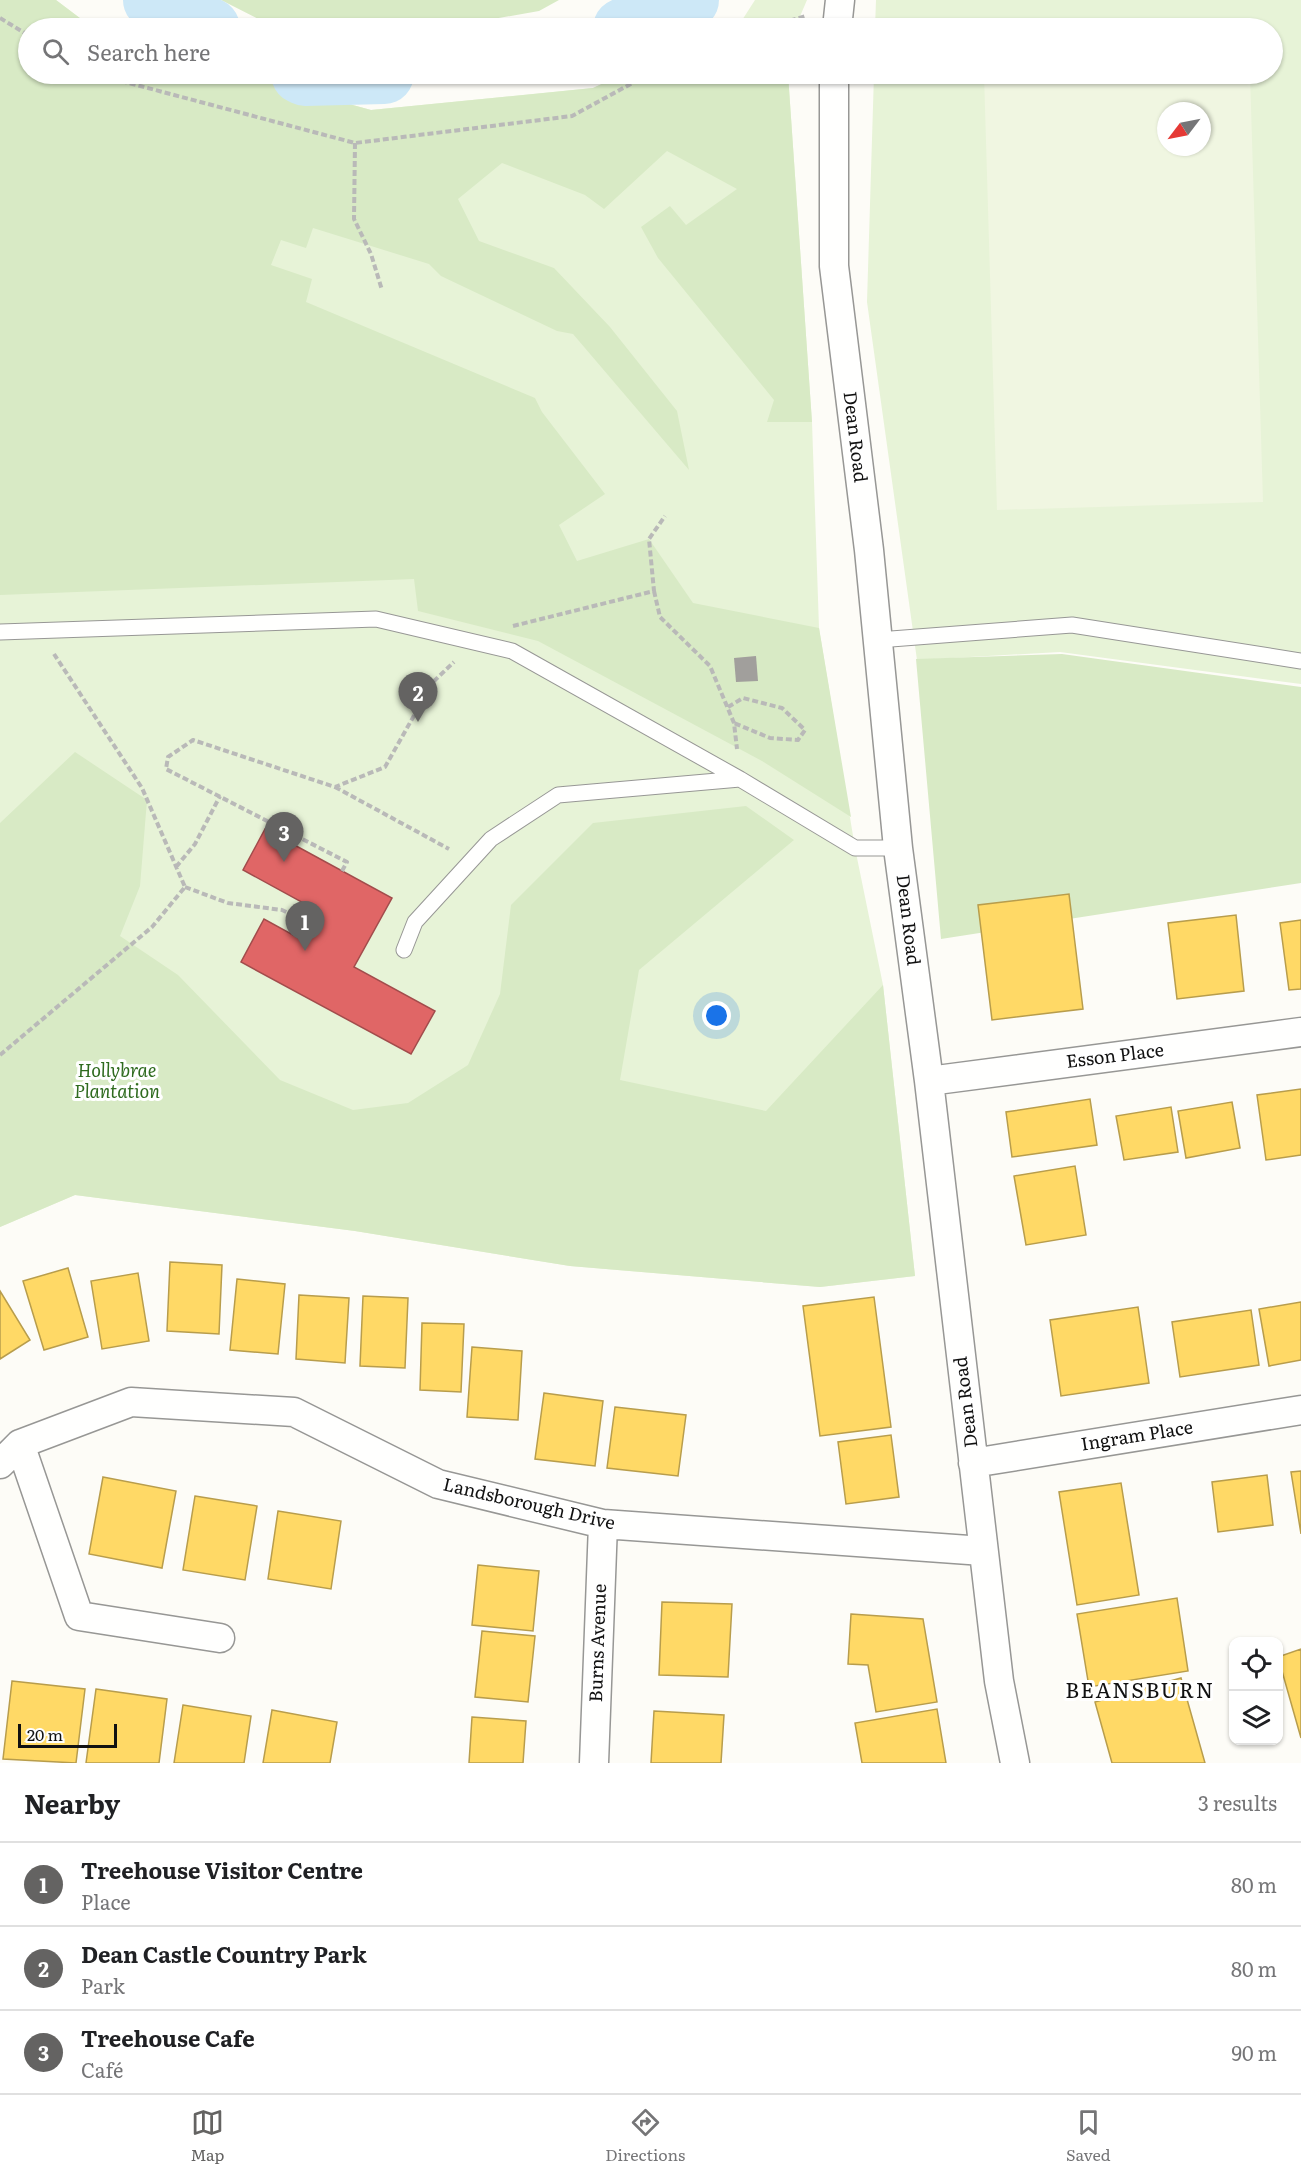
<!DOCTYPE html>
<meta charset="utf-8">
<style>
:root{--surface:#fff;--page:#f2f2f2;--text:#202124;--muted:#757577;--line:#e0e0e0;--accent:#646362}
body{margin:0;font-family:Literata,serif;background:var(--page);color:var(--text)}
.controls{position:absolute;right:18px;bottom:18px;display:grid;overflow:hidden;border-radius:12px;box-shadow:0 2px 4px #0004}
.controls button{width:54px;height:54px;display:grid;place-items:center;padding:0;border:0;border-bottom:2px solid var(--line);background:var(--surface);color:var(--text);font:30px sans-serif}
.compass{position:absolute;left:1157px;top:102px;width:54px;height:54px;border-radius:50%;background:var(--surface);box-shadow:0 2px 4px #0004;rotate:238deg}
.scale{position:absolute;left:18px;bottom:15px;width:99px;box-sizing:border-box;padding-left:6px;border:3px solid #111;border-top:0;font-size:16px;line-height:21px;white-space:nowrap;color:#111;-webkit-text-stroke:4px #fff;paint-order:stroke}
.you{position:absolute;left:717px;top:1016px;width:21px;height:21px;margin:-15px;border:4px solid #fff;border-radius:50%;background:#1a73e8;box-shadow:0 0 0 9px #1a73e833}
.badge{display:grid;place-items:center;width:39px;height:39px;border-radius:50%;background:var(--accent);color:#fff;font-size:20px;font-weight:700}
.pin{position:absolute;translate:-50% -50px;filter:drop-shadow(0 2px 3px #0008)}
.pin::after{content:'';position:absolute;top:32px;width:21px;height:18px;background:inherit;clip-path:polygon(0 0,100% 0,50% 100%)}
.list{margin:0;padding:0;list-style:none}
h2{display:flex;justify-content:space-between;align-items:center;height:78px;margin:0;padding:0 24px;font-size:26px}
h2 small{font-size:20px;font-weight:400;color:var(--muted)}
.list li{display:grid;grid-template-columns:39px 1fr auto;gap:18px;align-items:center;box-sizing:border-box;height:84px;padding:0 24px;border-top:2px solid var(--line)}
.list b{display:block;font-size:22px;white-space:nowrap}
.list p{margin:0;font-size:20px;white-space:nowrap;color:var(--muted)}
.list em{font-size:20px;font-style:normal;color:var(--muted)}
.icon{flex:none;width:33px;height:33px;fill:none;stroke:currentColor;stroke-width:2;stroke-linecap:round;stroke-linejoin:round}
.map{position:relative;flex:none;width:1301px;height:1763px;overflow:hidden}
.search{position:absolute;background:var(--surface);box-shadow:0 2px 4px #0004;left:18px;right:18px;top:18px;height:66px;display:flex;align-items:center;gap:15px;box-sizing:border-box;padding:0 21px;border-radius:33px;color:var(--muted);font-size:22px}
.sheet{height:330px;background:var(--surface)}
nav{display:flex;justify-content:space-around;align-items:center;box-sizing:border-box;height:84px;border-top:2px solid var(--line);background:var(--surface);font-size:16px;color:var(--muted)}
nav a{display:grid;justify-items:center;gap:3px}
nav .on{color:var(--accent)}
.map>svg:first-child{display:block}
</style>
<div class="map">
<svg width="1301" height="1763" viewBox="0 0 1301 1763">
<rect width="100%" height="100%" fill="#fdfcf7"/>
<path fill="#e7f3d7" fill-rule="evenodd" d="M 0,0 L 56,0 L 93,28 L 28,28 L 28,74 L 239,74 L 371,110 L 593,88 L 623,74 L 788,74 L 812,422 L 819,628 L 855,848 L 883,985 L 915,1276 L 820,1287 L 570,1266 L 355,1231 L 75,1195 L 0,1227 Z
M 755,0 L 807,0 L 795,28 L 737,28 Z
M 876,0 L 1301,0 L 1301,684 L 1060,652 L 917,660 L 867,302 L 874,74 L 1272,74 L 1272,28 L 875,28 ZM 1166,111 L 1202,111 L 1202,147 L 1166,147 Z"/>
<path fill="#d8eac5" d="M 0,0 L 56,0 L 93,28 L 28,28 L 28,74 L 239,74 L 371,110 L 593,88 L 623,74 L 788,74 L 812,422 L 767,422 L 774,400 L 658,258 L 641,227 L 670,206 L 686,225 L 737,189 L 667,151 L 604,209 L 585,195 L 502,163 L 458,199 L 479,241 L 554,268 L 610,327 L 677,411 L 689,470 L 573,334 L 557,331 L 441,276 L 429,264 L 313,228 L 306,248 L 281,240 L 271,265 L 312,279 L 306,302 L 535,398 L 542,412 L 605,494 L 559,525 L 577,561 L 649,539 L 693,603 L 819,628 L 851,817 L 762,761 L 538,641 L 418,611 L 414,579 L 0,595 Z
M 221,0 L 559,0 L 539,11 L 441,28 L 276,28 Z
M 1062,654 L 1301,687 L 1301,883 L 941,939 L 916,659 Z
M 75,752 L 147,800 L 140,886 L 120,936 L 178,975 L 280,1080 L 353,1110 L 408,1103 L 468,1065 L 500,994 L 511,905 L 593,823 L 746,806 L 794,840 L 639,970 L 620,1080 L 766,1111 L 883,985 L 915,1276 L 820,1287 L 570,1266 L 355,1231 L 75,1195 L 0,1227 L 0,823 Z"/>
<path fill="#f0f6e1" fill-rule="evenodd" d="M 984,74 L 1250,74 L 1263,502 L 997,510 ZM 1166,111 L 1202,111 L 1202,147 L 1166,147 Z"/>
<path fill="#ffd966" stroke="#b89d4c" stroke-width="1.5" d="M 1069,894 L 1083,1009 L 992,1020 L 978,905 Z
M 1236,915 L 1244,991 L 1177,999 L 1168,923 Z
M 1301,920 L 1301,989 L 1289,990 L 1280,923 Z
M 1301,1089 L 1301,1155 L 1266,1160 L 1257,1095 Z
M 1090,1099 L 1097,1145 L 1012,1157 L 1006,1112 Z
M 1232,1102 L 1240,1148 L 1186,1158 L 1178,1111 Z
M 1171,1107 L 1178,1152 L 1124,1160 L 1116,1116 Z
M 1075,1166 L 1086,1235 L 1026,1245 L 1014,1176 Z
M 170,1262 L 222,1265 L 219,1334 L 167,1331 Z
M 68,1268 L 88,1337 L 44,1350 L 23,1281 Z
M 138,1273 L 149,1341 L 102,1349 L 91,1281 Z
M 237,1279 L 285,1284 L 278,1354 L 230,1350 Z
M 0,1291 L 30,1340 L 0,1359 Z
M 299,1295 L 349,1298 L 345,1363 L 296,1359 Z
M 363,1296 L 408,1298 L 405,1368 L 360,1366 Z
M 874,1297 L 891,1427 L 820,1436 L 803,1306 Z
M 1301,1302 L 1301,1360 L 1269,1366 L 1259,1309 Z
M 1138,1307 L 1149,1383 L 1061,1396 L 1050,1320 Z
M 1251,1310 L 1259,1365 L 1180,1377 L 1172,1322 Z
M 422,1323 L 464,1324 L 461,1392 L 420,1390 Z
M 472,1347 L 522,1351 L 518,1420 L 467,1417 Z
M 544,1393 L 603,1401 L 595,1466 L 535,1459 Z
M 615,1407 L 686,1415 L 678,1476 L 607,1468 Z
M 891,1435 L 899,1497 L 846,1504 L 838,1442 Z
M 1301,1471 L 1301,1534 L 1291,1472 Z
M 1267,1475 L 1273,1525 L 1218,1532 L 1212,1482 Z
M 103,1477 L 176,1491 L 162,1568 L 89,1554 Z
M 1121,1483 L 1139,1595 L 1077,1605 L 1059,1492 Z
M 195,1496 L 257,1506 L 245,1580 L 183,1570 Z
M 278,1511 L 341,1521 L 331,1589 L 268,1579 Z
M 478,1565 L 539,1571 L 533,1631 L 472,1625 Z
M 1177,1598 L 1188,1671 L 1089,1687 L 1077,1614 Z
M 662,1602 L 732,1604 L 728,1677 L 659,1675 Z
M 851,1614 L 923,1619 L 937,1702 L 876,1712 L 868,1665 L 848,1664 Z
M 482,1631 L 535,1636 L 528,1702 L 475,1697 Z
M 1301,1649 L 1301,1738 L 1278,1657 Z
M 1181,1678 L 1205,1763 L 1112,1763 L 1095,1702 Z
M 12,1681 L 85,1689 L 76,1763 L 3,1759 Z
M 96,1689 L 167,1699 L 159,1763 L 86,1763 Z
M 183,1705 L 251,1716 L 244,1763 L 174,1763 Z
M 937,1709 L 946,1763 L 862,1763 L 855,1723 Z
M 272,1710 L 337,1722 L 330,1763 L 263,1763 Z
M 654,1711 L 724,1715 L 721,1763 L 651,1763 Z
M 472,1717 L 526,1721 L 523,1763 L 469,1763 Z"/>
<path fill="#e06666" stroke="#a24c4c" stroke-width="1.5" d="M 265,829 L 392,898 L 354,967 L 435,1011 L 411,1054 L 241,962 L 264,919 L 304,941 L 320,912 L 243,870 Z"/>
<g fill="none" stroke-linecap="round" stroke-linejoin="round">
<path stroke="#cde8f7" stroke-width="60" d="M 153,0 L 210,28
M 623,28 L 689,0
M 301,74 L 305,76 L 384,74"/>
</g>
<path fill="#a19f9c" d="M 756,656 L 758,681 L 736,682 L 734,658 Z"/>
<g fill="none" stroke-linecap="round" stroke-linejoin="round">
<g stroke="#979795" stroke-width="17">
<path id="lane" d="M 0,632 L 376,619 L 512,651 L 740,779 L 855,848 L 898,848
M 878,640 L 1072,625 L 1301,661
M 404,950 L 415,922 L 491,839 L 558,795 L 740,779"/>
</g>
<g stroke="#979795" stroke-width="31">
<path id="street" d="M 837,28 L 840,0
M 834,74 L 834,266 L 869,550 L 898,848 L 929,1081 L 999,1681 L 1015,1763
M 929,1081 L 1301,1032
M 20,1444 L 79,1616 L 220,1638
M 973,1463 L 1301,1410
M 0,1464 L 20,1444 L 131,1402 L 294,1412 L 438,1484 L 603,1524 L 983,1551
M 594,1763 L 603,1524"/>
</g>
<path stroke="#b9b9b8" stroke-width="4" stroke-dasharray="6 3" stroke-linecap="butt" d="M 0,18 L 28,35
M 764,28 L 806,16
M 95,74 L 355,143 L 572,116 L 649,74
M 355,143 L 354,219 L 371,254 L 382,290
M 654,591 L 660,617 L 710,666 L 734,723 L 737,749
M 513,626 L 654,591 L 649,539 L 665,516
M 728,707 L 743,698 L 782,708 L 805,730 L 798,740 L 770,738 L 734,723
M 335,787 L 449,849
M 176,867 L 195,844 L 220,796
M 342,871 L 347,862 L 166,769 L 168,757 L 193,740 L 335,787 L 385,767 L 433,682 L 454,662
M 185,887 L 228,903 L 282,910 L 313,925
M 0,1055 L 152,927 L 185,887 L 142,788 L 54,654"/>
<use href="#lane" stroke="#fffffe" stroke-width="15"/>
<use href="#street" stroke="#fffffe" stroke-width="28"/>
</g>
<g text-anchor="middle" stroke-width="6" stroke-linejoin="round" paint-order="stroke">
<g font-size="18" fill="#111" stroke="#fff">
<text transform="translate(855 437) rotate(83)" y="6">Dean Road</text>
<text transform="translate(908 920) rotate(83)" y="6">Dean Road</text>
<text transform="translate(1115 1056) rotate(-7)" y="6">Esson Place</text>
<text transform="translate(966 1402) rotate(-97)" y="6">Dean Road</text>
<text transform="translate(1137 1436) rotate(-9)" y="6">Ingram Place</text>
<text transform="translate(529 1504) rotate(13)" y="6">Landsborough Drive</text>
<text transform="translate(598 1643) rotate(-88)" y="6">Burns Avenue</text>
</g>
<g font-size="18" font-style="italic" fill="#2f6b1f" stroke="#fff">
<text x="117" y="1077">Hollybrae<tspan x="117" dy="21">Plantation</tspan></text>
</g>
<g font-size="21" letter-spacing="1.5" fill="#111" stroke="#fff">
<text x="1140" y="1698">BEANSBURN</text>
</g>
</g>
</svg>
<div class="controls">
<button><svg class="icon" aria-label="locate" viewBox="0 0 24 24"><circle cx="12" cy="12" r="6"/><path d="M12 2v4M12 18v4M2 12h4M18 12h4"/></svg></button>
<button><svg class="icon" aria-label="layers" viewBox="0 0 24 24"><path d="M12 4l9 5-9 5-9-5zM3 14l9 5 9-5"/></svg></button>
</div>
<svg class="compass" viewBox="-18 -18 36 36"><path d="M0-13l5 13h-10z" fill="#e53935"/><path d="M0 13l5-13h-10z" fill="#757577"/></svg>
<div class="scale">20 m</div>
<div class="you"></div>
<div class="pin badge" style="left:305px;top:951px">1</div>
<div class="pin badge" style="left:418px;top:722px">2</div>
<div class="pin badge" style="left:284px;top:862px">3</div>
<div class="search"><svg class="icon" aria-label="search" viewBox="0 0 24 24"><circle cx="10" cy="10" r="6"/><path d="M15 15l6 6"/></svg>Search here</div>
</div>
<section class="sheet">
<h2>Nearby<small>3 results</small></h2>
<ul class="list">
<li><span class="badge">1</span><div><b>Treehouse Visitor Centre</b><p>Place</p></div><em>80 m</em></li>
<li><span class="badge">2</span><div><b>Dean Castle Country Park</b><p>Park</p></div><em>80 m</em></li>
<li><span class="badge">3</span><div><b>Treehouse Cafe</b><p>Café</p></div><em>90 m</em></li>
</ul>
</section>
<nav>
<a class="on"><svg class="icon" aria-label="map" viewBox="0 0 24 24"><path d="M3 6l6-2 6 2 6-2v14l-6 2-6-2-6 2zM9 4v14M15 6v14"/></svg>Map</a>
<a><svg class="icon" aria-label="directions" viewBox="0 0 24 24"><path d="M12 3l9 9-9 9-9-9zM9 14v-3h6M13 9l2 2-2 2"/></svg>Directions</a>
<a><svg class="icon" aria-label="saved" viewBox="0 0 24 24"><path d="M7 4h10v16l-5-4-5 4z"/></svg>Saved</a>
</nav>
